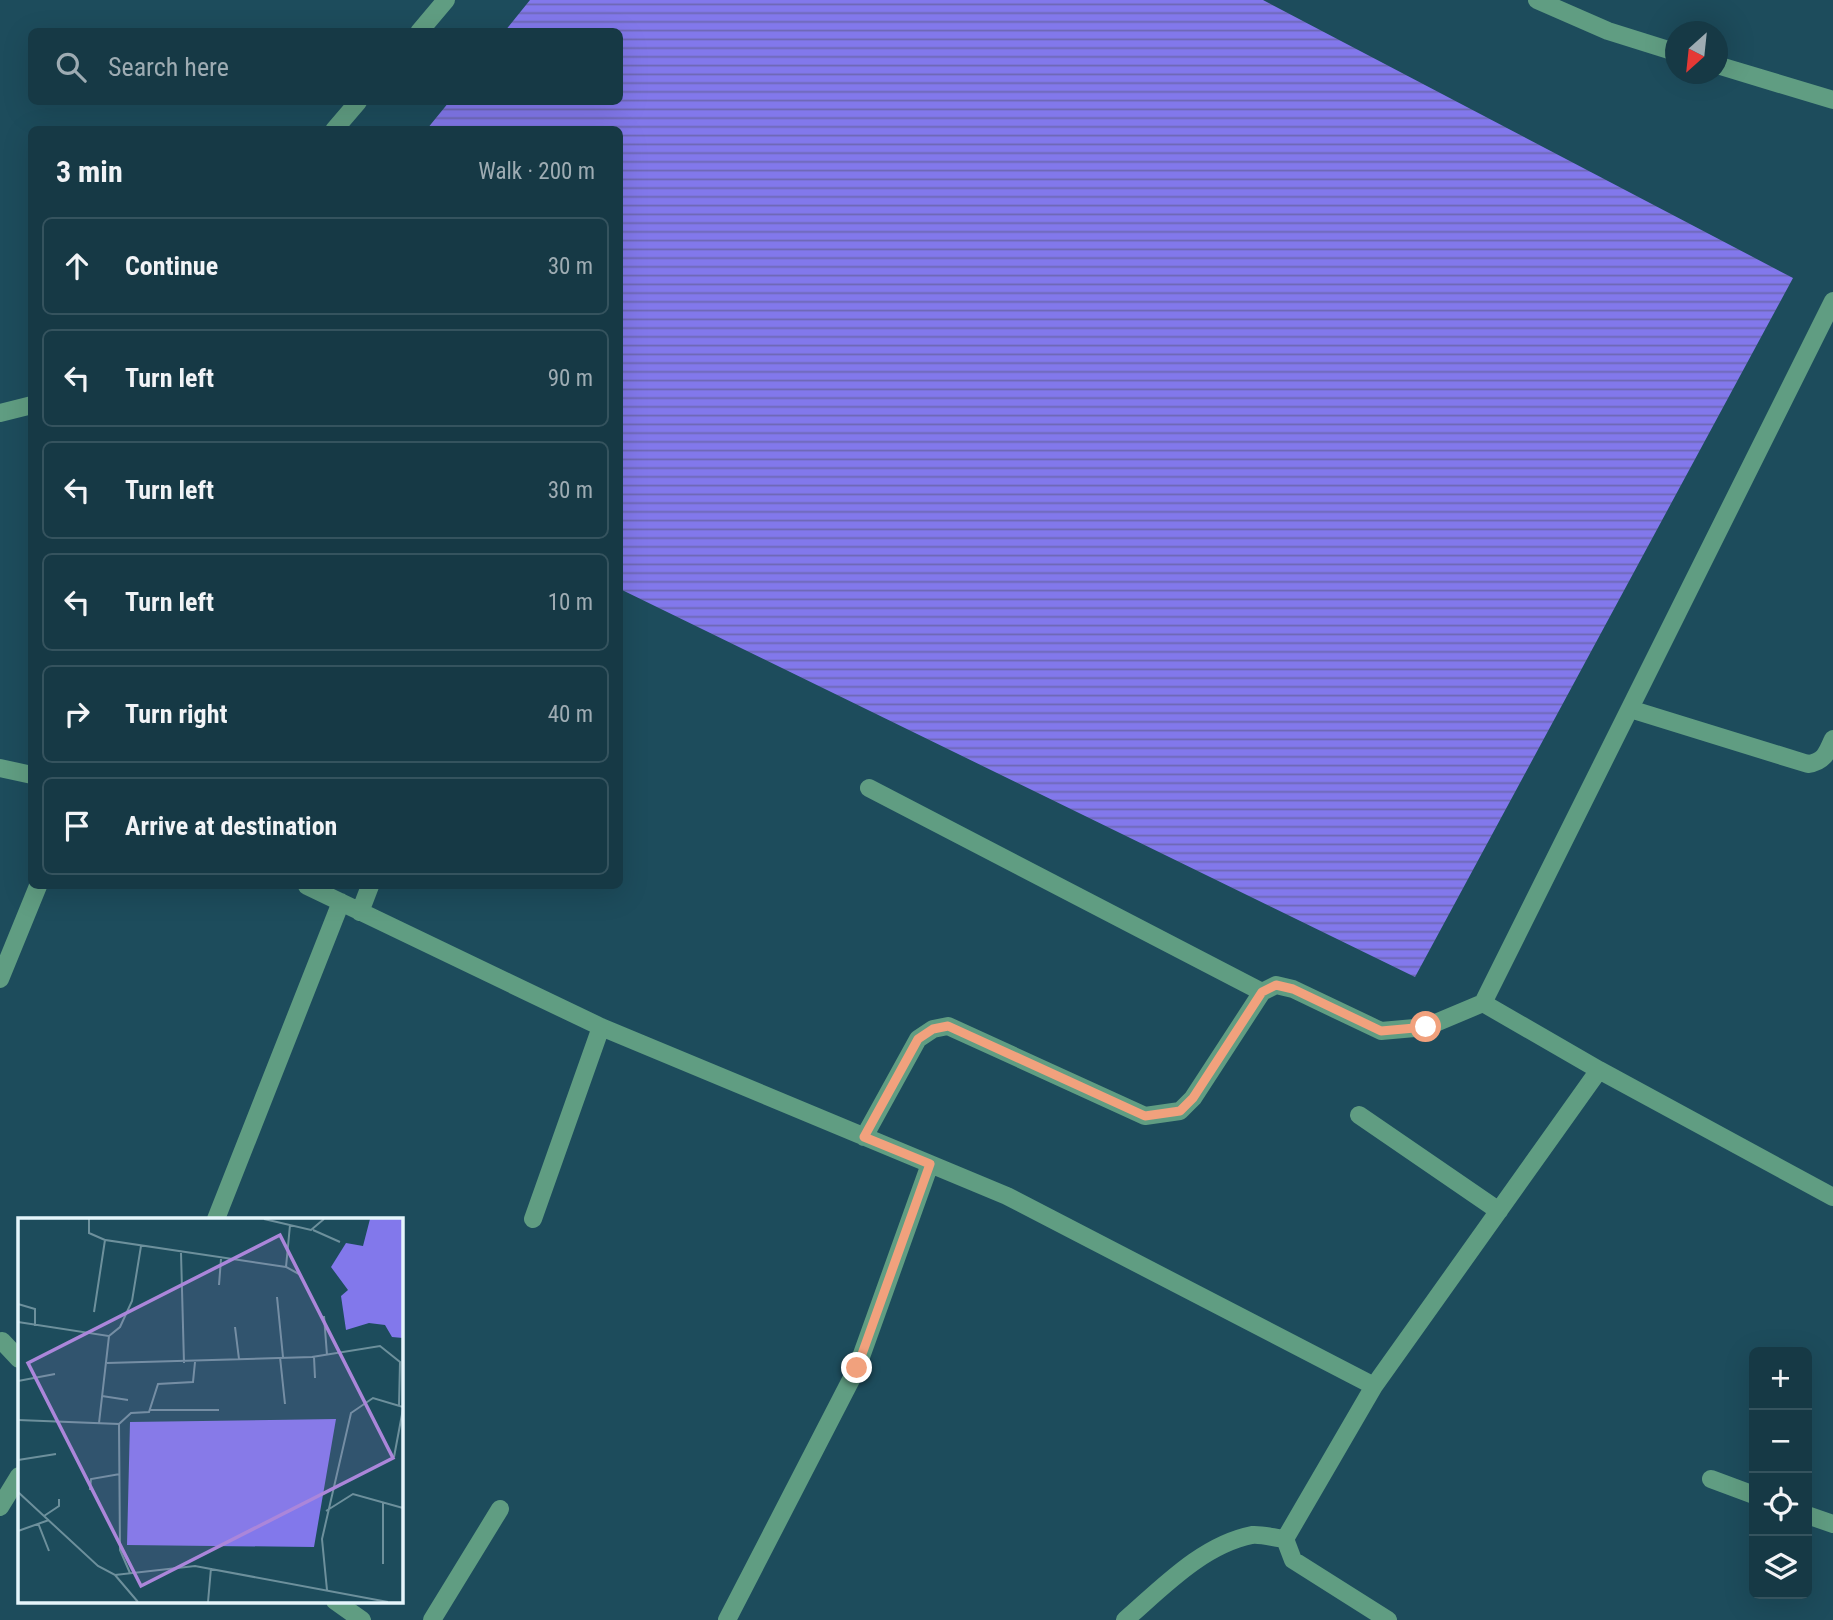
<!DOCTYPE html>
<meta charset="utf-8">
<style>
:root{--surface:#163945;--page:#1f404c;--text:#f1f3f6;--muted:#9eacb3;--line:#35535e}
body{margin:0;font-family:"Roboto Condensed",sans-serif;background:var(--page);color:var(--text)}
.controls{position:absolute;right:21px;bottom:21px;display:grid;overflow:hidden;border-radius:10px;box-shadow:0 7px 28px #0002}
.controls button{width:63px;height:63px;display:grid;place-items:center;padding:0;border:0;border-bottom:2px solid var(--line);background:var(--surface);color:var(--text);font:35px sans-serif}
.compass{position:absolute;left:1665px;top:21px;width:63px;height:63px;border-radius:50%;background:var(--surface);box-shadow:0 7px 28px #0002;rotate:207deg}
.stop{position:absolute;width:21px;height:21px;margin:-16px;border:5px solid #f1a17d;border-radius:50%;background:#fff}
.stop.end{background:#f1a17d;border-color:#fff;box-shadow:0 2px 7px #0008}
.list{margin:0;padding:0;list-style:none}
h2{display:flex;justify-content:space-between;align-items:center;height:91px;margin:0;padding:0 28px;font-size:30px}
h2 small{font-size:23px;font-weight:400;color:var(--muted)}
.list li{display:grid;grid-template-columns:46px 1fr auto;gap:21px;align-items:center;box-sizing:border-box;height:98px;margin:0 14px 14px;padding:0 14px;border:2px solid var(--line);border-radius:10px}
.list b{display:block;font-size:26px;white-space:nowrap}
.list em{font-size:23px;font-style:normal;color:var(--muted)}
.icon{flex:none;width:38px;height:38px;fill:none;stroke:currentColor;stroke-width:2;stroke-linecap:round;stroke-linejoin:round}
.map{position:relative;flex:none;width:1833px;height:1620px;overflow:hidden}
.search{position:absolute;background:var(--surface);box-shadow:0 7px 28px #0002;left:28px;top:28px;width:595px;height:77px;display:flex;align-items:center;gap:18px;box-sizing:border-box;padding:0 24px;border-radius:10px;color:var(--muted);font-size:26px}
.panel{position:absolute;background:var(--surface);box-shadow:0 7px 28px #0002;left:28px;top:126px;width:595px;height:763px;border-radius:10px}
.map>svg:first-child{display:block}
</style>
<div class="map">
<svg width="1833" height="1620" viewBox="0 0 1833 1620">
<defs>
<pattern id="water-rules" width="6" height="5" patternUnits="userSpaceOnUse" patternTransform="scale(1.75)"><rect width="6" height="5" fill="#8278eb"/><path d="M0 2.5h6" fill="none" stroke="#6d68b3"/></pattern>
</defs>
<rect width="100%" height="100%" fill="#1d4c5c"/>
<path fill="url(#water-rules)" d="M 530,0 L 1263,0 L 1793,278 L 1415,977 L 620,589 L 620,130 L 427,129 L 449,102 L 620,102 L 620,32 L 505,31 Z"/>
<g fill="none" stroke-linecap="round" stroke-linejoin="round">
<path stroke="#609d82" stroke-width="18" d="M 1537,0 L 1608,31 L 1675,52
M 419,32 L 446,0
M 1717,65 L 1833,100
M 334,130 L 358,102
M 1833,301 L 1483,1003 L 1599,1070 L 1833,1197
M 0,413 L 32,405
M 1630,709 L 1808,764 C 1824,762 1827,753 1833,739
M 0,768 L 32,775
M 869,788 L 1262,992
M 307,886 L 601,1027 L 1007,1196 L 1374,1386
M 360,912 L 370,886
M 0,979 L 38,886
M 1359,1115 L 1499,1211
M 864,1137 L 918,1039 L 933,1029 L 948,1026 L 1145,1116 L 1180,1111 L 1193,1098 L 1262,992 L 1276,985 L 1293,989 L 1381,1031 L 1426,1027 L 1483,1003
M 216,1219 L 341,902
M 533,1219 L 601,1027
M 2,1341 L 19,1359
M 1711,1479 L 1754,1495
M 0,1507 L 19,1476
M 1807,1515 L 1833,1524
M 335,1601 L 362,1620
M 432,1620 L 500,1509
M 727,1620 L 857,1368 L 930,1164
M 1125,1620 C 1162,1588 1202,1545 1252,1535 C 1261,1534 1275,1538 1285,1539
M 1388,1620 L 1293,1560 L 1285,1539 L 1374,1386 L 1599,1070"/>
</g>
<g fill="none" stroke-linecap="round" stroke-linejoin="round">
<path stroke="#f1a17d" stroke-width="9" d="M 857,1368 L 930,1164 L 864,1137 L 918,1039 L 933,1029 L 948,1026 L 1145,1116 L 1180,1111 L 1193,1098 L 1262,992 L 1276,985 L 1293,989 L 1381,1031 L 1426,1027"/>
</g>
<g transform="translate(18 1218)">
<rect width="385" height="385" fill="#1d4c5c"/>
<path d="M 352,1 L 385,1 L 385,120 L 374,119 L 367,107 L 351,105 L 328,112 L 323,78 L 330,72 L 313,49 L 328,25 L 345,28 ZM 318,201 L 296,329 L 109,327 L 112,204 Z" fill="#8278eb"/>
<path fill="none" stroke="#6d909c" stroke-width="2" d="M 71,1 L 71,15 L 87,22M 246,1 L 293,12 L 306,1M 272,7 L 268,49 L 281,56M 295,12 L 322,24M 163,35 L 166,145M 201,67 L 203,41M 259,79 L 265,139M 0,86 L 17,91 L 17,108M 76,94 L 87,22 L 268,49M 306,98 L 309,137M 0,104 L 91,118 L 81,205M 217,109 L 221,141M 91,118 L 102,109 L 114,83 L 123,28M 262,139 L 267,186M 296,139 L 297,160M 89,145 L 294,139 L 362,128 L 382,144 L 381,188M 0,163 L 37,156M 84,178 L 110,182M 132,192 L 201,192M 0,202 L 101,206 L 102,332 L 112,355M 101,206 L 113,195 L 131,194 L 140,166 L 175,164 L 177,144M 376,239 L 385,191M 0,242 L 38,236M 72,272 L 73,261 L 102,256M 0,274 L 80,348 L 97,357 L 177,348 L 370,384M 308,293 L 335,276 L 385,290M 26,298 L 41,288 L 41,281M 20,305 L 31,333M 0,313 L 31,302M 365,346 L 365,284M 97,357 L 120,384M 309,372 L 304,321 L 333,195 L 355,180 L 385,189M 190,384 L 193,350"/>
<path fill="#ab86da" fill-opacity="0.15" stroke="#ab86da" stroke-width="3.5" d="M 262,17 L 375,240 L 123,368 L 10,145 Z"/>
<rect width="385" height="385" fill="none" stroke="#e5f5fb" stroke-width="3.5"/>
</g>
</svg>
<div class="controls">
<button>+</button>
<button>−</button>
<button><svg class="icon" aria-label="locate" viewBox="0 0 24 24"><circle cx="12" cy="12" r="6"/><path d="M12 2v4M12 18v4M2 12h4M18 12h4"/></svg></button>
<button><svg class="icon" aria-label="layers" viewBox="0 0 24 24"><path d="M12 4l9 5-9 5-9-5zM3 14l9 5 9-5"/></svg></button>
</div>
<svg class="compass" viewBox="-18 -18 36 36"><path d="M0-13l5 13h-10z" fill="#e53935"/><path d="M0 13l5-13h-10z" fill="#9eacb3"/></svg>
<div class="stop" style="left:1426px;top:1027px"></div>
<div class="stop end" style="left:857px;top:1368px"></div>
<div class="search"><svg class="icon" aria-label="search" viewBox="0 0 24 24"><circle cx="10" cy="10" r="6"/><path d="M15 15l6 6"/></svg>Search here</div>
<section class="panel">
<h2>3 min<small>Walk · 200 m</small></h2>
<ul class="list">
<li><svg class="icon" aria-label="ahead" viewBox="0 0 24 24"><path d="M12 20V5M6 11l6-6 6 6"/></svg><div><b>Continue</b></div><em>30 m</em></li>
<li><svg class="icon" aria-label="left" viewBox="0 0 24 24"><path d="M17 20v-9H6M10 6l-5 5 5 5"/></svg><div><b>Turn left</b></div><em>90 m</em></li>
<li><svg class="icon" aria-label="left" viewBox="0 0 24 24"><path d="M17 20v-9H6M10 6l-5 5 5 5"/></svg><div><b>Turn left</b></div><em>30 m</em></li>
<li><svg class="icon" aria-label="left" viewBox="0 0 24 24"><path d="M17 20v-9H6M10 6l-5 5 5 5"/></svg><div><b>Turn left</b></div><em>10 m</em></li>
<li><svg class="icon" aria-label="right" viewBox="0 0 24 24"><path d="M7 20v-9h11M14 6l5 5-5 5"/></svg><div><b>Turn right</b></div><em>40 m</em></li>
<li><svg class="icon" aria-label="arrive" viewBox="0 0 24 24"><path d="M6 21V4h12l-3 4 3 4H6"/></svg><div><b>Arrive at destination</b></div></li>
</ul>
</section>
</div>
